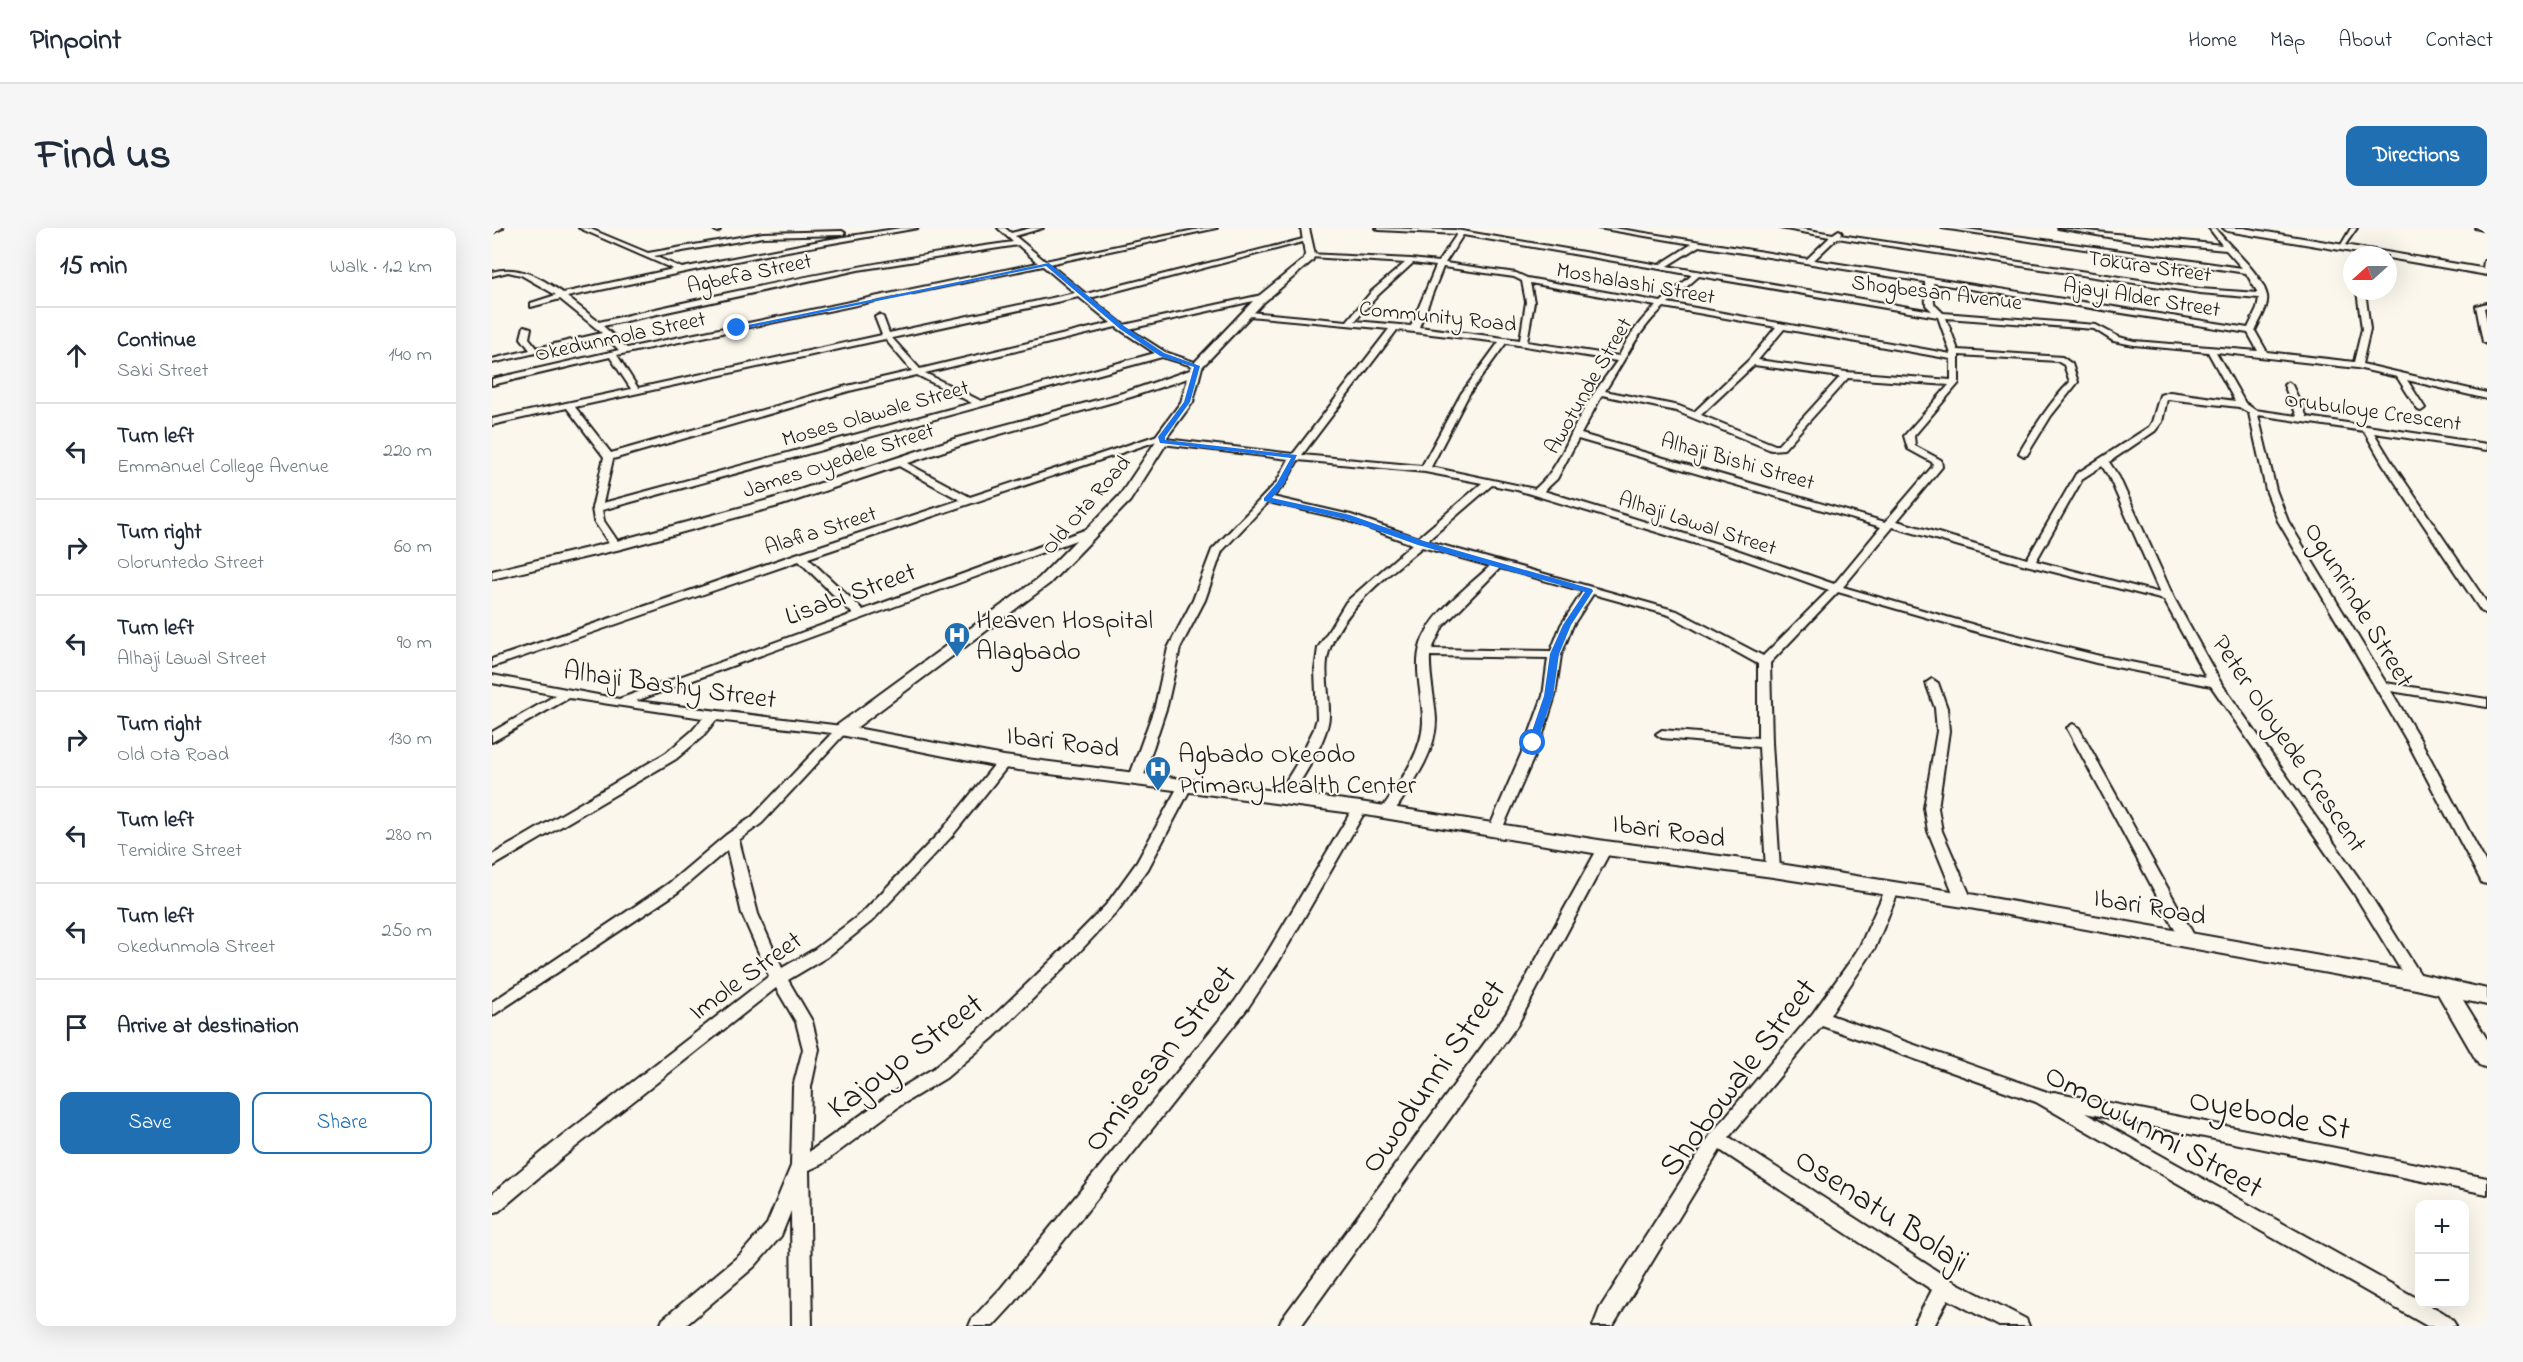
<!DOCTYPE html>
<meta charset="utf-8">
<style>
:root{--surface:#fff;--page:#f6f6f7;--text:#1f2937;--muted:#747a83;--line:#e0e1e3;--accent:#1f6fb2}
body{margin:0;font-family:"Indie Flower",sans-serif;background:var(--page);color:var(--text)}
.controls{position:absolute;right:18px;bottom:18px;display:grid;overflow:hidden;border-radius:12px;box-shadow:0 6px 24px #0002}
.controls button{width:54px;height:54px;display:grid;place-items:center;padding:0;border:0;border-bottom:2px solid var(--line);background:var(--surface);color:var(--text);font:30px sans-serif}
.compass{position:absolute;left:1851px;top:18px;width:54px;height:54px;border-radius:50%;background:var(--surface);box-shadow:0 6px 24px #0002;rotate:249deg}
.stop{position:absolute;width:18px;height:18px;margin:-14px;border:4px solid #1a73e8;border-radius:50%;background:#fff}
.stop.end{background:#1a73e8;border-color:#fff;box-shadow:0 2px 6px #0008}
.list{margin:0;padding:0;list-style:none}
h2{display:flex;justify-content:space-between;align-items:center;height:78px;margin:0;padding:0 24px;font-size:26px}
h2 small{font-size:20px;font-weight:400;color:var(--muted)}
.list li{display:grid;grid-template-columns:39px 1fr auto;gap:18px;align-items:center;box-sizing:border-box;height:96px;padding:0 24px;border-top:2px solid var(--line)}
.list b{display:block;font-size:22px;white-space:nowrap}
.list p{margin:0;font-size:20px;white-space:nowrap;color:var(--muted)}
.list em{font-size:20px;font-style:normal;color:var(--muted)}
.actions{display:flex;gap:12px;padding:18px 24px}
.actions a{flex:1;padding:14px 0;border:2px solid var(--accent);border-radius:12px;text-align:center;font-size:21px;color:var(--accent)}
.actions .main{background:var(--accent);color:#fff}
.icon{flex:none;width:33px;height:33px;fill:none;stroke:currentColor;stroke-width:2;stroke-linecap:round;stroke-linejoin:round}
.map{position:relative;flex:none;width:1995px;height:1098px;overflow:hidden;border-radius:12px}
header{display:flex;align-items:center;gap:36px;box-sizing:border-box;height:84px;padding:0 30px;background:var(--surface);border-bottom:2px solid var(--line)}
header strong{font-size:28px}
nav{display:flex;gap:33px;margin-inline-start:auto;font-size:21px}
.intro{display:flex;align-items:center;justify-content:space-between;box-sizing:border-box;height:144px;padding:0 36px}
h1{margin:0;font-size:42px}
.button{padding:15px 27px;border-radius:12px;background:var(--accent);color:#fff;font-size:21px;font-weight:700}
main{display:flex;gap:36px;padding:0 36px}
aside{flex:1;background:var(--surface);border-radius:12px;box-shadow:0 6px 24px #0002}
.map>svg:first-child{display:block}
</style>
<header>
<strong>Pinpoint</strong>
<nav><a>Home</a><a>Map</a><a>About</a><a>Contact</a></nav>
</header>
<div class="intro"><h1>Find us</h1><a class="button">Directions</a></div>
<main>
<aside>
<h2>15 min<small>Walk · 1.2 km</small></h2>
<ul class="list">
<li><svg class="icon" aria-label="ahead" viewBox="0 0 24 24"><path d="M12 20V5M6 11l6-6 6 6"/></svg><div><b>Continue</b><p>Saki Street</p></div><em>140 m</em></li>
<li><svg class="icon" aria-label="left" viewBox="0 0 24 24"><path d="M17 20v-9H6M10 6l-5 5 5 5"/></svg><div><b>Turn left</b><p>Emmanuel College Avenue</p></div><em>220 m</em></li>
<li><svg class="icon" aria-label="right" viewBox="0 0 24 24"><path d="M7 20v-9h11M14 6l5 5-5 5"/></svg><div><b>Turn right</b><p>Oloruntedo Street</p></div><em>60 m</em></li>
<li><svg class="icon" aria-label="left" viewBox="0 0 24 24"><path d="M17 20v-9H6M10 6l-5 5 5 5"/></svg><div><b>Turn left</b><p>Alhaji Lawal Street</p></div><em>90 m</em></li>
<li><svg class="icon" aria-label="right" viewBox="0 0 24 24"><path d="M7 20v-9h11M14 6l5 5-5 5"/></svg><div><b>Turn right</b><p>Old Ota Road</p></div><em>130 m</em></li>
<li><svg class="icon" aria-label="left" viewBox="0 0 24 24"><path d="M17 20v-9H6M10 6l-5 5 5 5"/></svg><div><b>Turn left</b><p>Temidire Street</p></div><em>280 m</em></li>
<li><svg class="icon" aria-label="left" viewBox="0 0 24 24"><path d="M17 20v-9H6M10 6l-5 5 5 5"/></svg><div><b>Turn left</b><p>Okedunmola Street</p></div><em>250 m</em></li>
<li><svg class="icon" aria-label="arrive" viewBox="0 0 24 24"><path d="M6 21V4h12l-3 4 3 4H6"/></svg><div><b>Arrive at destination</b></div></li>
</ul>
<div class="actions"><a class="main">Save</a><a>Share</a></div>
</aside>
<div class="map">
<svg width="1995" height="1098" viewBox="0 0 1995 1098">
<rect width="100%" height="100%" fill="#fbf7ec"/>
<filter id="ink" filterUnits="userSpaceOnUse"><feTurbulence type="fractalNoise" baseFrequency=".0167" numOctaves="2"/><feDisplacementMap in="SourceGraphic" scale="12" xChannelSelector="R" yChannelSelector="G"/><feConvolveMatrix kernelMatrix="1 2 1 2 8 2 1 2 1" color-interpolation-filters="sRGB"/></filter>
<g filter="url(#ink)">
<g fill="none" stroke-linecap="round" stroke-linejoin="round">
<g stroke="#1c1c1c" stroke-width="4">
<path id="minor" d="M 87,0 L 96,0 L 156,25 L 271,5 L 350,3 L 353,5 L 350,7 L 271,9 L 162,28 L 190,40 L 333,12 L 409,0 L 426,0 L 273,27 L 75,69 L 107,94 C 244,62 381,33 521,14 L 506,0 L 513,0 L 519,5 L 539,0 L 551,0 L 523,8 L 553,33 L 712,0 L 725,0 L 557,36 L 594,66 L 815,10 L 818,12 L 598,70 L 632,97 L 779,65 L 779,69 L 637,101 L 673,124 L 708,136 L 708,140 L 670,129 L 110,282 L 112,293 L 129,318 L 124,321 L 120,320 L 102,293 L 100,280 L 112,229 L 75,180 L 0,197 L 0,191 L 139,161 L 118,129 L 0,157 L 0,151 L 127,122 L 114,109 L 0,135 L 0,131 L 38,122 L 29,110 L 32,98 L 39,100 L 37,110 L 45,120 L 110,105 L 68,71 L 39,79 L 39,75 L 64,67 L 29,47 L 16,44 L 0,48 L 0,44 C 26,36 50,50 71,65 L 181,41 ZM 526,17 L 546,35 L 135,120 L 111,98 L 366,42 ZM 551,38 L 583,65 L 397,105 L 391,89 L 387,87 L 383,89 L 390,107 L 146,160 L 125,127 ZM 587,69 L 619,95 L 428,141 L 400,110 ZM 624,99 L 663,125 L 489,173 L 433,145 ZM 393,111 L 420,143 L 351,159 L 119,225 L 83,179 ZM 425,147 L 480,175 L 111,275 L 121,231 L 357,163 Z
M 220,0 L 227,0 L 228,2 L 225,4 Z
M 884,0 L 964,2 L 1167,37 L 1200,16 L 1106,0 L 1122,0 L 1315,31 L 1338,9 L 1288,0 L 1304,0 L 1341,6 L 1347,2 L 1350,4 L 1348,7 L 1708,61 L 1766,65 L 1754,45 L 1450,0 L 1467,0 L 1750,40 L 1734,22 L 1638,13 L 1566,0 L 1730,17 L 1717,0 L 1723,0 C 1737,19 1770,45 1775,68 C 1777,79 1767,93 1763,103 L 1775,124 L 1862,134 L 1870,101 L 1865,63 L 1873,63 L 1878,101 L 1870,136 L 1995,165 L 1995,171 L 1915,152 L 1933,180 L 1929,183 L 1926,182 L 1905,149 L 1865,140 L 1724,124 L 1753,175 L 1763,182 L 1805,188 L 1792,157 L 1796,154 L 1800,157 L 1815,189 L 1995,216 L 1995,222 L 1882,205 L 1901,236 L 1995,375 L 1995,386 L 1989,383 L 1891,236 L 1872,203 L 1766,187 L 1784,262 L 1796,293 L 1894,455 L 1995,471 L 1995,479 L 1899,463 L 1929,513 L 1995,637 L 1995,656 L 1990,655 L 1988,651 L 1915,513 L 1786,293 L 1774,262 L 1757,185 L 1747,179 L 1675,171 L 1670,194 L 1663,203 L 1617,234 L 1627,249 L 1682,370 L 1729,455 L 1871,656 L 1930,749 L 1932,753 L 1930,757 L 1924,759 L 1918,757 L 1861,664 L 1719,458 L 1604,435 L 1478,402 L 1346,364 L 1278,435 L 1280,515 L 1288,642 L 1286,646 L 1276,646 L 1274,642 L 1267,519 L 1170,510 L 1164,506 L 1170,502 L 1266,510 L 1266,436 L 1177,387 L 1101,366 L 1081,397 L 1069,427 L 1063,468 L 1048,515 L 1008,606 L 998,606 L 996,603 L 1034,515 L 1051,468 L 1056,430 L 938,428 C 937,449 943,470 944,492 C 944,527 918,559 900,587 L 890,587 L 888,584 C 905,557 930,527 931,494 C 931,468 921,440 929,416 C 939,385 975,360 998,338 L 930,319 C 897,347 854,377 838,420 C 830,441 838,466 837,488 C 836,512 808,554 795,574 L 785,574 L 783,571 L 805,535 L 822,501 L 825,490 L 823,442 L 826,420 L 854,374 L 920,316 L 852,291 L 776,274 L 730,323 L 713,372 L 688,420 L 675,478 L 651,550 L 649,553 L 639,553 L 637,550 L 663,478 L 676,420 L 701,372 L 720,322 L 784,255 L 797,231 L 670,216 L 665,213 L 316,330 L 371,382 L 598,300 L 606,300 L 606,304 L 144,473 L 350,498 L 356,502 L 270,595 L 247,612 L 266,686 L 290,740 L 323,721 L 370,685 L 450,602 L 507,531 L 517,531 L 519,534 L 460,608 L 380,693 L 335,729 L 296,752 L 320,793 L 327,821 L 319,859 L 317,924 L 397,867 L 442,840 L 489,800 L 561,731 L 614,677 L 645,634 L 688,555 L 693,554 L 700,558 L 656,641 L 624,685 L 573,739 L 501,810 L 454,850 L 409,877 L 330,936 L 317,942 L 320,1098 L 300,1098 L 299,983 L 289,1008 L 263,1038 L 193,1098 L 168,1098 L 171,1091 L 249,1026 L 275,996 L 299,938 L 301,859 L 311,821 L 304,794 L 284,760 L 71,929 L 7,983 L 0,985 L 0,966 L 59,917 L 277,748 L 250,686 L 235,622 L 186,664 L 0,788 L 0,774 L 176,656 L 234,607 L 260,589 L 340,505 L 224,492 L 210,509 L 184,531 L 0,639 L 0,627 L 174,525 L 200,503 L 211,490 L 77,470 L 0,514 L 0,504 L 64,467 L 0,455 L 0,447 L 127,471 L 361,386 L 307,333 L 0,439 L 0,431 L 304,326 L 468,272 L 405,237 L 405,233 L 411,233 L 478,269 L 669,206 L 672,207 L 673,211 L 801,226 L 897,101 L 757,88 L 753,86 L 757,84 L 855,93 L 880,63 L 913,35 L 818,29 L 814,27 L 816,26 L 919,31 L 946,34 L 965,6 L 887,2 ZM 971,7 L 1168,41 L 1200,47 L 1169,74 L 1035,50 L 1024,45 L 953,35 ZM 1345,10 L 1708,65 L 1767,70 L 1765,81 L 1756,100 L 1322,32 ZM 1207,18 L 1433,54 L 1434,77 L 1440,83 L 1175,38 ZM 921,35 L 944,38 L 919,98 L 863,93 L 886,67 ZM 951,39 L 1022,49 L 1030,53 L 1034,74 L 1028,112 L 927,99 ZM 1207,48 L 1446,89 L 1459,126 L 1176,75 ZM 1038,55 L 1164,78 C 1147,93 1137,108 1127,128 L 1035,114 L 1042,74 ZM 1441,55 L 1756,105 L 1766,123 L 1642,113 L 1627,109 L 1604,97 L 1451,85 L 1442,76 ZM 1172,79 L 1284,99 L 1257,132 L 1202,184 L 1187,178 L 1113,163 C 1132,134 1146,102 1172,79 ZM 1454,90 L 1602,101 L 1621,113 L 1642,117 L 1716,124 L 1743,173 L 1678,164 L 1668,167 L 1660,194 L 1657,199 L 1584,246 L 1535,331 L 1405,293 L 1450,239 L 1449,232 L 1423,218 L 1422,208 L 1467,155 L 1467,127 L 1565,133 L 1572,137 L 1578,154 C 1557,175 1542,200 1527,225 L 1532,228 L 1535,227 L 1559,188 L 1586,154 L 1580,136 L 1570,129 L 1466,122 ZM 1292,101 L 1459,131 L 1459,152 L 1354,144 L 1266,132 ZM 905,102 L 1007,114 L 969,166 L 930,238 L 810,227 ZM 1014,115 L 1125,133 C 1113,150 1099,168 1089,187 C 1074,214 1067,240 1043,261 L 939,239 L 977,166 ZM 1262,137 L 1348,149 L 1286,217 L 1283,217 L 1209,187 ZM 1356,150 L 1457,157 L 1412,208 L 1416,221 L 1438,233 L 1441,235 L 1440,239 L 1393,294 L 1089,206 L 1110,167 L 1184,183 L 1279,222 L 1292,221 ZM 1086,211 L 1389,299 L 1342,356 L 1239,320 L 1052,263 L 1065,251 ZM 806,232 L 933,244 L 990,255 L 926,310 L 859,287 L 781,269 L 793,256 ZM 1610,238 L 1617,249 L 1668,365 L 1544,333 L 1591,250 ZM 1000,257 L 1025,262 L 1231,324 L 1337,362 L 1271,428 L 1185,383 L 935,313 ZM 1401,299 L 1534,337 L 1672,372 L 1714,449 L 1608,428 L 1486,398 L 1351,359 ZM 1008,340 L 1091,363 L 1069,397 L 1059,423 L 940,421 L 951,398 Z
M 1859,0 L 1865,0 L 1853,17 L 1849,17 Z
M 1983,0 L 1995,0 L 1995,3 Z
M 1992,33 L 1995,33 L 1995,42 L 1991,40 Z
M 1857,36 L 1860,36 L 1860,57 L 1856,55 L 1853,46 Z
M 1995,75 L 1995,79 L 1992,80 L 1995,94 L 1995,116 L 1991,114 L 1984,78 Z
M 1440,451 L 1446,455 L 1455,480 L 1457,503 L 1446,580 L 1450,603 L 1480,672 L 1477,676 L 1467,676 L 1464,672 L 1436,603 L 1432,580 L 1445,503 L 1443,480 L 1434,455 Z
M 1581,496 L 1587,500 L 1704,711 L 1701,715 L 1691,715 L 1688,711 L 1575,500 Z
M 868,575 L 875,580 L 787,733 L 755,781 L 523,1074 L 501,1098 L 477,1098 L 480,1091 L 509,1060 L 743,773 L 775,725 L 863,577 Z
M 1113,615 L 1120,620 L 1026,796 L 809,1098 L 787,1098 L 790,1091 L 1014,786 L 1106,620 Z
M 1400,657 L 1405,658 L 1407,662 L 1383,720 L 1338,787 L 1558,865 L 1562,864 L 1995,950 L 1995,966 L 1593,885 L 1928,1072 L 1928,1076 C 1939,1076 1960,1087 1964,1098 L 1935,1098 L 1544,874 L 1330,798 L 1237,909 L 1459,1052 L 1534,1091 L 1537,1098 L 1507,1098 L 1456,1071 L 1442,1098 L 1421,1098 L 1440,1062 L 1228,922 L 1121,1098 L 1101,1098 L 1108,1080 L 1219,906 L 1321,785 L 1359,732 L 1368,718 L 1393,662 L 1395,658 Z"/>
</g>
<g stroke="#1c1c1c" stroke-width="4">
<path id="tertiary" d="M 809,0 L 817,0 L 823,27 L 820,33 L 771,75 L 710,139 L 701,174 L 675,209 L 676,213 L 638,273 L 557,356 L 364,500 L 512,528 L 868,574 L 1113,613 L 1281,635 L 1472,665 L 1924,745 L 1995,761 L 1995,777 L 1971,772 L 1995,811 L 1995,840 L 1987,837 L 1946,766 L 1924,761 L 1472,679 L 1281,649 L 1113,627 L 868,586 L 512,540 L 344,506 L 341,502 L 344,498 L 547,350 L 628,267 L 664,213 L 663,209 L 689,174 L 696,150 L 639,169 L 473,216 L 290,277 L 129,321 L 0,351 L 0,343 L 121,314 L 280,271 L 465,210 L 631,165 L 698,142 L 701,136 L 763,71 L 811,32 L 813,27 Z
M 1731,0 L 1751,0 L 1995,41 L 1995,47 L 1896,30 L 1896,27 L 1878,27 L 1735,3 Z"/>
</g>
<g stroke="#1c1c1c" stroke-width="4">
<path id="trunk" d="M 0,0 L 11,0 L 0,5 Z"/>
</g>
<use href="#minor" fill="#fbf7ec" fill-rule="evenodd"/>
<use href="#tertiary" fill="#fbf7ec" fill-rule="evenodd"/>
<use href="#trunk" fill="#fbddab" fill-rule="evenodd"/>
</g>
</g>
<path fill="#1a73e8" d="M 557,35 L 632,98 L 672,125 L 708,138 L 698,174 L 673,209 L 673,212 L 805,227 L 792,256 L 780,270 L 858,287 L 932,313 L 1100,361 L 1101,363 L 1079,397 L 1067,426 L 1061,468 L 1044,517 L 1036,515 L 1052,468 L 1058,426 L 1071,397 L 1093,364 L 926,317 L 853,291 L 772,273 L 772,270 L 785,255 L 799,230 L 668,215 L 666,209 L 692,174 L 702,139 L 668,128 L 628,101 L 554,38 L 245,102 L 242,100 Z"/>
<defs>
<g id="hospital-pin" transform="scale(1.35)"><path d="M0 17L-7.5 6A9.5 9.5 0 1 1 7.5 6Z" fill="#1f6fb2" stroke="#fbf7ec"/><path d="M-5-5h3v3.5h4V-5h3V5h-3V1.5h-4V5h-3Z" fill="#fff"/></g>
</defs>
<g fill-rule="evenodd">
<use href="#hospital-pin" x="465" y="407"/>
<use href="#hospital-pin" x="666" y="541"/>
</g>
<g text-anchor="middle" stroke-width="4.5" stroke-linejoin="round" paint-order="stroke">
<g font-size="22" fill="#1c1c1c" stroke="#fbf7ec">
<text transform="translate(1658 37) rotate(8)" y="8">Tokura Street</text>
<text transform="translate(257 44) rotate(-12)" y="8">Agbefa Street</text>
<text transform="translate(1144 54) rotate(10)" y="8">Moshalashi Street</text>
<text transform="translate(1445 63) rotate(7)" y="8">Shogbesan Avenue</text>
<text transform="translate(1650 68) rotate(9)" y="8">Ajayi Alder Street</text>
<text transform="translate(946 87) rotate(6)" y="8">Community Road</text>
<text transform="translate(128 107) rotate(-12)" y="8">Okedunmola Street</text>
<text transform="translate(1095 157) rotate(-60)" y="8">Awotunde Street</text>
<text transform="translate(1881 182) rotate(8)" y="8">Orubuloye Crescent</text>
<text transform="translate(383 184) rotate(-16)" y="8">Moses Olawale Street</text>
<text transform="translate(346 231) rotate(-18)" y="8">James Oyedele Street</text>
<text transform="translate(1246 232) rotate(16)" y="8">Alhaji Bishi Street</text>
<text transform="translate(593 276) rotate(-49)" y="8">Old Ota Road</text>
<text transform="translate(1206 294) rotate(18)" y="8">Alhaji Lawal Street</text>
<text transform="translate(328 301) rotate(-18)" y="8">Alafia Street</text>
</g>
<g font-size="27" fill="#1c1c1c" stroke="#fbf7ec">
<text transform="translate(358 365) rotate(-20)" y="9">Lisabi Street</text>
<text transform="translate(1868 376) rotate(59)" y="9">Ogunrinde Street</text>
<text transform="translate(178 456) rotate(8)" y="9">Alhaji Bashy Street</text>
<text transform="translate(571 513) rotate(7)" y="9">Ibari Road</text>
<text transform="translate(1798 515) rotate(56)" y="9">Peter Oloyede Crescent</text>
<text transform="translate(1177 602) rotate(8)" y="9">Ibari Road</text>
<text transform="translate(1658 678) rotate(10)" y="9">Ibari Road</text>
<text transform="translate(253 747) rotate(-36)" y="9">Imole Street</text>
</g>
<g font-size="27" fill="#1c1c1c" stroke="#fbf7ec" text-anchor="start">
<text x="484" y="400">Heaven Hospital<tspan x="484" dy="31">Alagbado</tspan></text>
<text x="686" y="534">Agbado Okeodo<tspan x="686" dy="31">Primary Health Center</tspan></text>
</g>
<g font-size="33" fill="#1c1c1c" stroke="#fbf7ec">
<text transform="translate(412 826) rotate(-37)" y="12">Kajoyo Street</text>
<text transform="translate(666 829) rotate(-52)" y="12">Omisesan Street</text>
<text transform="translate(939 847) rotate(-55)" y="12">Owodunni Street</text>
<text transform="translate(1244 848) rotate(-53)" y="12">Shobowale Street</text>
<text transform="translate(1778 884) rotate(11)" y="12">Oyebode St</text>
<text transform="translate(1663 901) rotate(29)" y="12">Omowunmi Street</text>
<text transform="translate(1391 980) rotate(33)" y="12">Osenatu Bolaji</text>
</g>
</g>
</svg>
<div class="controls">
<button>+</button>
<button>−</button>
</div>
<svg class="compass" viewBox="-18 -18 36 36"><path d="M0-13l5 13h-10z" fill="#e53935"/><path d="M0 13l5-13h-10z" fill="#747a83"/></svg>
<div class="stop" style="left:1041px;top:515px"></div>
<div class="stop end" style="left:245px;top:100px"></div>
</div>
</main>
